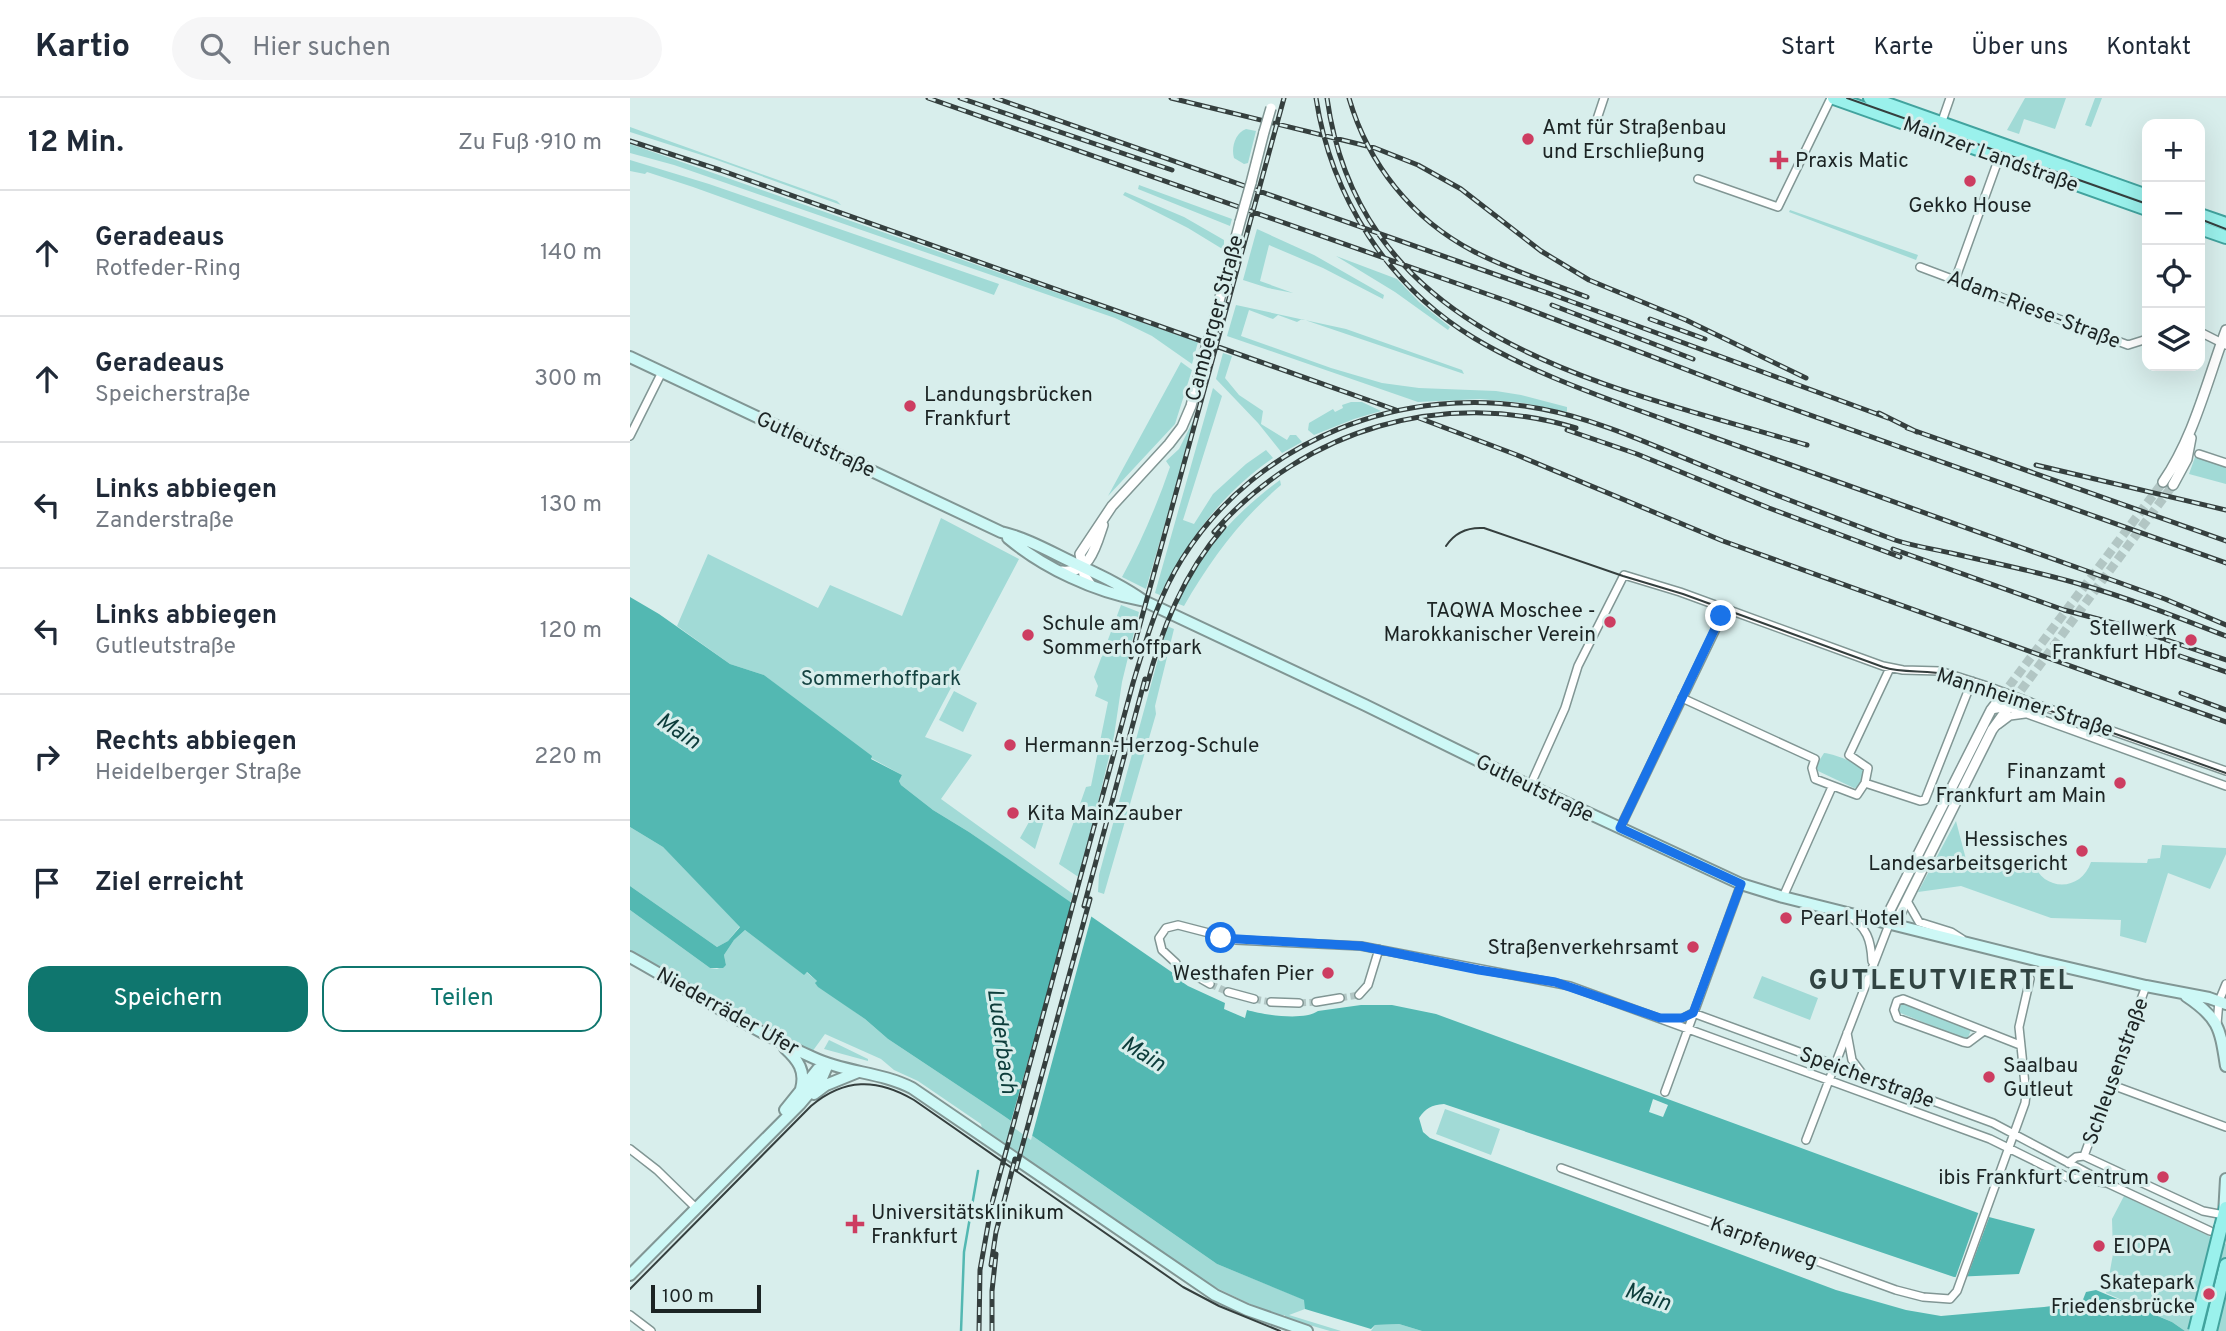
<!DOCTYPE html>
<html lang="de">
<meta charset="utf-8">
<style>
:root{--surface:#fff;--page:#f6f6f7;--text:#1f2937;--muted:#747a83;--line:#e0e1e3;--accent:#0f766e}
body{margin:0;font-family:Overpass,sans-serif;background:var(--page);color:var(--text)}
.controls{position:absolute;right:21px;top:21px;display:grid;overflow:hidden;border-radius:14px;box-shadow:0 7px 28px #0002}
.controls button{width:63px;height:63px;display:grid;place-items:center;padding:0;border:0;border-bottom:2px solid var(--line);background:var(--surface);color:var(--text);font:35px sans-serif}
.scale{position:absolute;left:21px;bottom:18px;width:110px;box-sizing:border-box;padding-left:7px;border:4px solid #1c2424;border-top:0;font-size:19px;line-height:24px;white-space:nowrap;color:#1c2424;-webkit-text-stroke:5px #d8eeec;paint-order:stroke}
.stop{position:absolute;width:21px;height:21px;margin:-16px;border:5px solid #1a73e8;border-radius:50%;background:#fff}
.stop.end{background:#1a73e8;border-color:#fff;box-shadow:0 2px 7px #0008}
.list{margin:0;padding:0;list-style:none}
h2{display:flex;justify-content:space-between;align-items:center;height:91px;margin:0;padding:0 28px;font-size:30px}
h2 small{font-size:23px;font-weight:400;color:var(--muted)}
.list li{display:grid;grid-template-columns:46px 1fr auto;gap:21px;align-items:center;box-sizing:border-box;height:126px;padding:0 28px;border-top:2px solid var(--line)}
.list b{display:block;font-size:26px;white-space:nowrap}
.list p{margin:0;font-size:23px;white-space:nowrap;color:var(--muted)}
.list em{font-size:23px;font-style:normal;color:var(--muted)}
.actions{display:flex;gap:14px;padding:21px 28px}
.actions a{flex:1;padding:16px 0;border:2px solid var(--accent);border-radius:21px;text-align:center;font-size:24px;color:var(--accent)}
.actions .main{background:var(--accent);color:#fff}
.icon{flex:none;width:38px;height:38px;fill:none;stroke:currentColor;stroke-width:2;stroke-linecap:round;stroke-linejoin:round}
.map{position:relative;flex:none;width:1596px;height:1233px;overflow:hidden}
header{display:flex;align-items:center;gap:42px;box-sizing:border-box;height:98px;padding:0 35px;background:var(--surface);border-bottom:2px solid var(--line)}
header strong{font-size:33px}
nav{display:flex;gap:38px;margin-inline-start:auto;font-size:24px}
.search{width:490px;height:63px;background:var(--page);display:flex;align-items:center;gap:18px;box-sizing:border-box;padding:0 24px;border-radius:38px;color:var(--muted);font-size:26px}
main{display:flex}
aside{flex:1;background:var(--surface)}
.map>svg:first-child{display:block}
</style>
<header>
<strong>Kartio</strong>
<div class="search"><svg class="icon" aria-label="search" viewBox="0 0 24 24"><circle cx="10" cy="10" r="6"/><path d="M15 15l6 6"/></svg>Hier suchen</div>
<nav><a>Start</a><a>Karte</a><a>Über uns</a><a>Kontakt</a></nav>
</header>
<main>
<aside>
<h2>12 Min.<small>Zu Fuß · 910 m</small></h2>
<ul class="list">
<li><svg class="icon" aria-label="ahead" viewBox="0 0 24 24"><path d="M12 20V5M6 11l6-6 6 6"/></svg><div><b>Geradeaus</b><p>Rotfeder-Ring</p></div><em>140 m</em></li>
<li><svg class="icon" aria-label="ahead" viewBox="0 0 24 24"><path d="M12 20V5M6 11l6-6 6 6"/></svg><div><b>Geradeaus</b><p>Speicherstraße</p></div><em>300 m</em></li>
<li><svg class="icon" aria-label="left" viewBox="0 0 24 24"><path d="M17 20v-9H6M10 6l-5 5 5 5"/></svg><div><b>Links abbiegen</b><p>Zanderstraße</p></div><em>130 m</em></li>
<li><svg class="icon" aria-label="left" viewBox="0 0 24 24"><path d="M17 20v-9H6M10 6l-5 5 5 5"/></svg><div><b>Links abbiegen</b><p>Gutleutstraße</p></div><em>120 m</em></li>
<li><svg class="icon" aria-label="right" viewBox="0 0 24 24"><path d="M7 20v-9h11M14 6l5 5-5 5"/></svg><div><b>Rechts abbiegen</b><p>Heidelberger Straße</p></div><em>220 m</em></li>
<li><svg class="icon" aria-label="arrive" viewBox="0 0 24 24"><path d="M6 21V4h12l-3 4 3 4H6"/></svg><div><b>Ziel erreicht</b></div></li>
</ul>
<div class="actions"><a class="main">Speichern</a><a>Teilen</a></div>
</aside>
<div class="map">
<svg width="1596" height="1233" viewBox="0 0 1596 1233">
<rect width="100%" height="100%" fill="#d8eeec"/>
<path fill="#a1dad6" d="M 1395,0 L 1436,0 L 1425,31 L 1394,21 L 1389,36 L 1377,32 Z
M 1465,0 L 1472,0 L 1461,29 L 1455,27 Z
M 0,29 L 207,103 L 211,107 L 84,61 L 0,34 Z
M 616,31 L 626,33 L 618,65 L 614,66 L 604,60 C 601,50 605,35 616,31 Z
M 0,46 L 568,244 L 562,266 L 522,238 L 485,220 L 44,67 L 0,55 Z
M 0,62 L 79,86 L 369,186 L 364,197 L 63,89 L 17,74 L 15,76 L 0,73 Z
M 509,87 L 602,121 L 600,128 L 508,91 Z
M 495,94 L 554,119 L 594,142 L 594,152 L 558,130 L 493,97 Z
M 1160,112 L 1288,157 L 1286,162 L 1159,114 Z
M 627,131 L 684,157 L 754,197 L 753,201 L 693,170 L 639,147 L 630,183 L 663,195 L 638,190 L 613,182 Z
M 706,158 L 767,181 L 789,204 L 820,229 L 818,232 L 765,194 Z
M 606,207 L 716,231 L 832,272 L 834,276 L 672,221 L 667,224 L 648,217 L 643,221 L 619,212 L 611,238 L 701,270 L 752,285 L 789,290 L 866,293 L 891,297 L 937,309 L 937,314 L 893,305 L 850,301 L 788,304 L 597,238 Z
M 593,255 L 602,258 L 595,280 L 609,297 L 633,313 L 631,326 L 657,342 L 660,337 L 666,337 L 672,344 L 652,355 L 628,325 L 586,281 Z
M 551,264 L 562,272 L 545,326 L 478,398 Z
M 583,290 L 592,298 L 553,422 L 564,426 L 583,396 L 616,366 L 636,352 L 643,360 C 591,396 558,442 530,497 L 525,495 Z
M 721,304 L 732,304 L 751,313 L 724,321 L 684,337 L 678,332 L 679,325 L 703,311 L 705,314 L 713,310 L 712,307 Z
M 563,323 L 565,323 L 516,491 L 492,479 C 511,444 527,407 540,369 L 536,363 L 549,351 Z
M 1565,359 L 1596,368 L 1596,386 L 1559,376 Z
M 650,382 L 651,387 C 610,422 581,461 554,508 L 546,505 C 569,455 606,414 650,382 Z
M 311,420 L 389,461 L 295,639 L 342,657 L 311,701 L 443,796 L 440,805 L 339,734 L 303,712 L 271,687 L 269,683 L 272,677 L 241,660 L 134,577 L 100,566 L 47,528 L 78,456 L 188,510 L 200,487 L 272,518 Z
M 491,507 L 509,514 L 492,584 L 484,638 L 450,780 L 429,766 L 456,689 L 461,688 L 478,604 L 465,598 L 468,588 L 464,579 Z
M 537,528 L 544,531 L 525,608 L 526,616 L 474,796 L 468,794 L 469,777 Z
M 324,593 L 347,605 L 333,634 L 309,622 Z
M 1194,655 C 1201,655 1229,665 1233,672 C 1236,678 1232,684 1229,689 L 1224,690 L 1188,673 L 1186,668 Z
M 404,715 L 414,723 L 405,751 L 390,740 Z
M 1326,723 L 1338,769 L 1353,772 L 1403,764 C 1413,794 1451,794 1461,764 L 1517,765 L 1518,761 L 1530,760 L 1532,747 L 1596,750 L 1596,756 L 1580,791 L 1538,775 L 1516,845 L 1490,838 L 1491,822 L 1421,820 L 1331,788 L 1288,794 Z
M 0,729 L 33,749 L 110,828 L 98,843 L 87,849 L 0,788 Z
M 0,812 L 80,870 L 87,871 L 96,867 L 94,857 L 104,842 L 115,832 L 174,876 L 176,874 L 187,883 L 186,886 L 235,921 L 258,941 L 371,1016 L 587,1166 L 675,1202 L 675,1211 L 659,1217 L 711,1233 L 700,1233 L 655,1220 L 655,1217 L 647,1219 L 568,1181 L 352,1031 L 351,1026 L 288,983 L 264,972 L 251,961 L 195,936 L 182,954 L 0,852 Z
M 1132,878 L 1188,900 L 1180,922 L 1123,900 Z
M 1272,904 L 1341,932 L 1337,942 L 1268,914 Z
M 199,942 L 238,961 L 238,963 L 194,951 Z
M 815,1011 L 870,1031 L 861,1057 L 806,1036 Z
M 1494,1098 L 1596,1146 L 1596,1233 L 1555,1233 L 1542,1224 L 1476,1195 L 1483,1156 L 1482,1121 Z
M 769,1226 L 792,1233 L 741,1233 L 745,1227 Z"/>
<path fill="#53b8b2" d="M 0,499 L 29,516 L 100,566 L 134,577 L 242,658 L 241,661 L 272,677 L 269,683 L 271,687 L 303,712 L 339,734 L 543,875 L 542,877 L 558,888 L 595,905 L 594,911 L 615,920 L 617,912 C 634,917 674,923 688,913 L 731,907 L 762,907 L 806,916 L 1359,1119 L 1405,1131 L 1389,1176 L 1324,1179 L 814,1006 C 801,1007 796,1010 789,1020 L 793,1034 L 800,1040 L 1206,1192 L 1276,1212 L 1311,1218 L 1414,1209 L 1452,1204 L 1456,1194 L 1466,1192 L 1542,1224 L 1555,1233 L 792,1233 L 769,1226 L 745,1227 L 741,1231 L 675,1211 L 674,1202 L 587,1166 L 371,1016 L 258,941 L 235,921 L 188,889 L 185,885 L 187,883 L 177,874 L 174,877 L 115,832 L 104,842 L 94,857 L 96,867 L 93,870 L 80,870 L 0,812 L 0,788 L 87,849 L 98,843 L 110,829 L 33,749 L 0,729 Z"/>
<path fill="#d8eeec" d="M 443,803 L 462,816 L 401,1042 L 380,1027 Z
M 1023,1001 L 1038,1007 L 1033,1019 L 1019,1014 Z
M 1349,1113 L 1360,1117 L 1336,1182 L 1329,1182 L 1325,1181 Z"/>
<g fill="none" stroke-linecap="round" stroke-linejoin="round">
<path stroke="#53b8b2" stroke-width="2.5" d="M 331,1233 L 334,1154 L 348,1073"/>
<path stroke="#b2c6c4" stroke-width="7" stroke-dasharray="7 3.5" stroke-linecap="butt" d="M 546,865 L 559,874
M 580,886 L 598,894
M 710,900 L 729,897
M 624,901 L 641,904
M 669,905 L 686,904"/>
<path stroke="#b2c6c4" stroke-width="9" stroke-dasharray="9 4.5" stroke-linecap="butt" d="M 1371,599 L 1533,384
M 1383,603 L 1543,387"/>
<g stroke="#819694" stroke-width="10">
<path id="minor" d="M 1311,26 L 1320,0
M 964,30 L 974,0
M 1068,81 L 1148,109 L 1201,0
M 1290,169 L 1498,247 L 1517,241
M 1325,182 L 1370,57
M 1570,234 L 1596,247
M 0,338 L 32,274
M 1569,356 L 1596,365
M 1052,600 L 1185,661 L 1182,670 L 1185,681 L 1227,697 L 1235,685 L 1238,670 L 1219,657 L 1260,570
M 1400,604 L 1596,673
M 1361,612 L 1378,609 L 1596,688
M 1368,627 L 1380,618 L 1395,616
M 1235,685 L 1290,703 L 1295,702 L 1342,583
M 900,688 L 935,610 L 948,568 L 994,477 L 1050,494 L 1253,568 L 1273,572 L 1310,573 L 1357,588
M 990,730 L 1096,510
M 1153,799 L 1202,689
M 1277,803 L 1289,824 L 1321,834 L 1332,841
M 1218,818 C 1237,829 1241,842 1242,863
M 546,865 L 532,852 L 529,840 L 536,830 L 548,827 L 606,842 L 731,848 L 940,888 L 1360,1041 L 1437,1079 L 1477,1085 L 1580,1133
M 559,874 L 580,886
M 598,894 L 624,901
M 729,897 L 738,887 L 749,851
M 641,904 L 669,905
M 686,904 L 710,900
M 1037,921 L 1052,921 L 1063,915 L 1363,1025 L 1467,1080
M 1587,926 L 1589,903 L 1596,886
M 1354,933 L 1338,945 L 1333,944 L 1267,920 L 1264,912 L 1267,903 L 1273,901 L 1390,947
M 1217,935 L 1222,962 L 1234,978
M 1482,987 L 1596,1029
M 1035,994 L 1111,786
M 1176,1042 L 1260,824
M 0,1051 L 27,1072 L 66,1110
M 1454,1058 L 1516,888
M 1438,1065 L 1446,1059 L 1454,1058 L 1573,1113 L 1594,1117
M 931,1070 L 1266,1192 L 1293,1199 L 1320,1201 L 1327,1193 L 1395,1005 L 1396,996 L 1389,929 L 1400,881
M 0,1217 L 21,1233"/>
</g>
<g stroke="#819694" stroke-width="12">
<path id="tertiary" d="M 621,85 L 634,34
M 582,230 L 610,124
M 1533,384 C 1564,339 1577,283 1596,232
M 1543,387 L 1557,361 L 1561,340
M 432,473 C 460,476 466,448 473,427
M 461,487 L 454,477 L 450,456 L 482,408 L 539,346 L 552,329 L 561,308 L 576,250
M 1260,824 L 1270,816 L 1362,632 L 1383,603
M 1260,824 L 1260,812 L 1361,612 L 1371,599"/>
</g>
<g stroke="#819694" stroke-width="14">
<path id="secondary" d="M 0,259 L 371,434 C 396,440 419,453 442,464 C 467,476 492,487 514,503 L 735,607 L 900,688 L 1111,786 L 1153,799 L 1405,862 L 1516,888 L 1579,900 L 1596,906
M 378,440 C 414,470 465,494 511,502
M 0,859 C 61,893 121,932 184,960 C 216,975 251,974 282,990 L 585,1197 L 617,1212 L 677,1233
M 1556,898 C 1589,920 1590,930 1596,968
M 155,950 C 168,962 176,973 171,991
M 184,996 L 196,987 L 228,974
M 155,1012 L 188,971 L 198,966
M 1594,1117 L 1596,1081
M 0,1177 L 170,1006 L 192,980 L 198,966"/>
</g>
<g stroke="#42a39e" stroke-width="16">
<path id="primary" d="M 1204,0 L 1517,111
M 1240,0 L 1517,98
M 1570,117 L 1596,126
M 1570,130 L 1596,139
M 1591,1129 L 1596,1110
M 1580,1233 L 1596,1167"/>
</g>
<use href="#minor" stroke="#fff" stroke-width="7"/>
<use href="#tertiary" stroke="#fff" stroke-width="9"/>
<use href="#secondary" stroke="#cdf8f6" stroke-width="10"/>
<use href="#primary" stroke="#9af1ec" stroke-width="12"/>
<path stroke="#353f3e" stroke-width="2" d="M 1217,0 L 1517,106
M 1570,121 L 1596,131
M 816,448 C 825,434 838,429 854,430 L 993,478 L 1053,496 L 1253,569 C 1274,576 1297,571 1319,577 L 1596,675
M 0,1191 L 181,1008 C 214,980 247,980 284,1002 L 553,1189 L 589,1208 L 650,1233
M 1571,1233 L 1596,1128"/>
<g stroke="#353f3e" stroke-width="5">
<path id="rail" d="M 298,0 L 877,203 L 1107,291 L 1596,465
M 330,0 L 542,72
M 365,0 L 918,195 L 1258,320
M 541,0 L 745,50 L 788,67 L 831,91 L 911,153 L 959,182 L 1056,222 L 1176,280
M 686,0 C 701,99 758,188 844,240 C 894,270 950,291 1005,311 L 1535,501 L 1596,527
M 697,0 C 731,246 981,288 1177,347
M 719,0 C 738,66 782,121 843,153 C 879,172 919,184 957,199
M 0,43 L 90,72 L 766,312
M 922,207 L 1063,261
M 1020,221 L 1075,241
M 1249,315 L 1287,334
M 789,320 L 887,357 L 1093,443 L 1596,624
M 1277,330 L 1596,443
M 937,332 L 1007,356 L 1139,410 L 1270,459
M 1406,367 L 1596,412
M 584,434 C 675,330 814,290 946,330
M 1263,451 L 1434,512 L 1495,528 L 1596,562
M 1550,558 L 1596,574
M 501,559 L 654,0
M 516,591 C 531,532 553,476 594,429
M 1551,595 L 1596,612
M 454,808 L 515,581
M 386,1071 L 460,801
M 361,1167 L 366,1134 L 385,1061
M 349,1233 L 350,1172 L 362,1105 L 503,585 C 516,542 528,499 552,461 C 627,341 775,284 912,311 C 970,322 1026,349 1081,371 C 1142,396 1203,419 1265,442 C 1283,448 1303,451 1321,455 C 1363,465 1405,473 1446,485 C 1496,499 1547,519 1596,538
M 362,1233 L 362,1193 L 366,1156"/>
</g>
<use href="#rail" stroke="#d8eeec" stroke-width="2.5" stroke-dasharray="8" stroke-linecap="butt"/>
<g stroke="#819694" stroke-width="10" stroke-linecap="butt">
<path id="minor-bridge" d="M 1357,588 L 1400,604"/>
</g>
<g stroke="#819694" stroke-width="12" stroke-linecap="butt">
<path id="tertiary-bridge" d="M 634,34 L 641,10
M 610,124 L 621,85
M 576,250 L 582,230"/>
</g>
<g stroke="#42a39e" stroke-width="16" stroke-linecap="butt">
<path id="primary-bridge" d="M 1565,1233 L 1591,1129"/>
</g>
<use href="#minor-bridge" stroke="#fff" stroke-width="7"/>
<use href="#tertiary-bridge" stroke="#fff" stroke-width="9"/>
<use href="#primary-bridge" stroke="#9af1ec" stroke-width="12"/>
</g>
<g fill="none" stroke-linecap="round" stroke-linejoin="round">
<path stroke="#1a73e8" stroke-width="9" d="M 591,840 L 731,848 L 849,872 L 925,884 L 1030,920 L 1052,920 L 1063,915 L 1111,786 L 990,730 L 1091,518"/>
</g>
<g fill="#cd3d61" stroke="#d8eeec" stroke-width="2.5">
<circle cx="898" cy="41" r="7"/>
<path d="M1145.5 51.5h7v7h7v7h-7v7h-7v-7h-7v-7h7z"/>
<circle cx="1340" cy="83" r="7"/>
<circle cx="280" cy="308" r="7"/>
<circle cx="980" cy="524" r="7"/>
<circle cx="398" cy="537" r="7"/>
<circle cx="1561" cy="542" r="7"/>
<circle cx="380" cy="647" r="7"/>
<circle cx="1490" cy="685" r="7"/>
<circle cx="383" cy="715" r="7"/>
<circle cx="1452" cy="753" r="7"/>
<circle cx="1156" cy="820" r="7"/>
<circle cx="1063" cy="849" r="7"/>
<circle cx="698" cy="875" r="7"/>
<circle cx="1359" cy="979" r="7"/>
<circle cx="1533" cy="1079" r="7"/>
<path d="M221.5 1115.5h7v7h7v7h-7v7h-7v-7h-7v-7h7z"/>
<circle cx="1469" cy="1148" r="7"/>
<circle cx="1579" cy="1196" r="7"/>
</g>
<g text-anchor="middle" stroke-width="6" stroke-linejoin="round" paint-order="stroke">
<g font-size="21" fill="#1c2424" stroke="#d8eeec" text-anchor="start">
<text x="912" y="36">Amt für Straßenbau<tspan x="912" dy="24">und Erschließung</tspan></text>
<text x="1165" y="69">Praxis Matic</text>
<text x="1340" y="114" text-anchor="middle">Gekko House</text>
<text x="294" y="303">Landungsbrücken<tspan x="294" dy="24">Frankfurt</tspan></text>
<text x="966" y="519" text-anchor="end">TAQWA Moschee -<tspan x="966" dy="24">Marokkanischer Verein</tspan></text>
<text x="412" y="532">Schule am<tspan x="412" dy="24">Sommerhoffpark</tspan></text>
<text x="1547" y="537" text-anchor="end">Stellwerk<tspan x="1547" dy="24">Frankfurt Hbf</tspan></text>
<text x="394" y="654">Hermann-Herzog-Schule</text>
<text x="1476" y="680" text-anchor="end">Finanzamt<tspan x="1476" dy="24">Frankfurt am Main</tspan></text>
<text x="397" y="722">Kita MainZauber</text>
<text x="1438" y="748" text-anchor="end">Hessisches<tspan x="1438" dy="24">Landesarbeitsgericht</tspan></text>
<text x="1170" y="827">Pearl Hotel</text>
<text x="1049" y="856" text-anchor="end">Straßenverkehrsamt</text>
<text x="684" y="882" text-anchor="end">Westhafen Pier</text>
<text x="1373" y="974">Saalbau<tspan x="1373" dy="24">Gutleut</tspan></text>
<text x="1519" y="1086" text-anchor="end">ibis Frankfurt Centrum</text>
<text x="241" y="1121">Universitätsklinikum<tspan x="241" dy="24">Frankfurt</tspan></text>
<text x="1483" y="1155">EIOPA</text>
<text x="1565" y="1191" text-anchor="end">Skatepark<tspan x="1565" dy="24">Friedensbrücke</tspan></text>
</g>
<g font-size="21" fill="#1c2424" stroke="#d8eeec">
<text transform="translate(1361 56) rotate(20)" y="7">Mainzer Landstraße</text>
<text transform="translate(1404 211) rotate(21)" y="7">Adam-Riese-Straße</text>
<text transform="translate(584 220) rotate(-75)" y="7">Camberger Straße</text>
<text transform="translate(186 346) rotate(25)" y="7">Gutleutstraße</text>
<text transform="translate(1395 604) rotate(18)" y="7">Mannheimer Straße</text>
<text transform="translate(905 690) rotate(26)" y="7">Gutleutstraße</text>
<text transform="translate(98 913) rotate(29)" y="7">Niederräder Ufer</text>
<text transform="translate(1485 973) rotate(-70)" y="7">Schleusenstraße</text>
<text transform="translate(1237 979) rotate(20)" y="7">Speicherstraße</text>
<text transform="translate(1134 1144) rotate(20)" y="7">Karpfenweg</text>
</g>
<g font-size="21" fill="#154341" stroke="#d8eeec">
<text x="251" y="587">Sommerhoffpark</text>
</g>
<g font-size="23" font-style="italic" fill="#0d3d3b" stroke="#d8eeec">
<text transform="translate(49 632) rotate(34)" y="8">Main</text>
<text transform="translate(373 943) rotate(82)" y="8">Luderbach</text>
<text transform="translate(514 955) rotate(32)" y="8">Main</text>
<text transform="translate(1018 1198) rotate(18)" y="8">Main</text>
</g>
<g font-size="28" font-weight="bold" letter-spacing="2" fill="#314442" stroke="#d8eeec">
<text x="1312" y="891">GUTLEUTVIERTEL</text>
</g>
</g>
</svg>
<div class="controls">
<button>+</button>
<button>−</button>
<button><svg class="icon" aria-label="locate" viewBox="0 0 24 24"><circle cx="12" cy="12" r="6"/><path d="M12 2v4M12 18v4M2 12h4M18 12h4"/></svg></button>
<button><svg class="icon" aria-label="layers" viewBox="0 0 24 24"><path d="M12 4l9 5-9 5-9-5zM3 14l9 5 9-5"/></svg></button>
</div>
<div class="scale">100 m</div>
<div class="stop" style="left:591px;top:840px"></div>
<div class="stop end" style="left:1091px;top:518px"></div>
</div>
</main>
